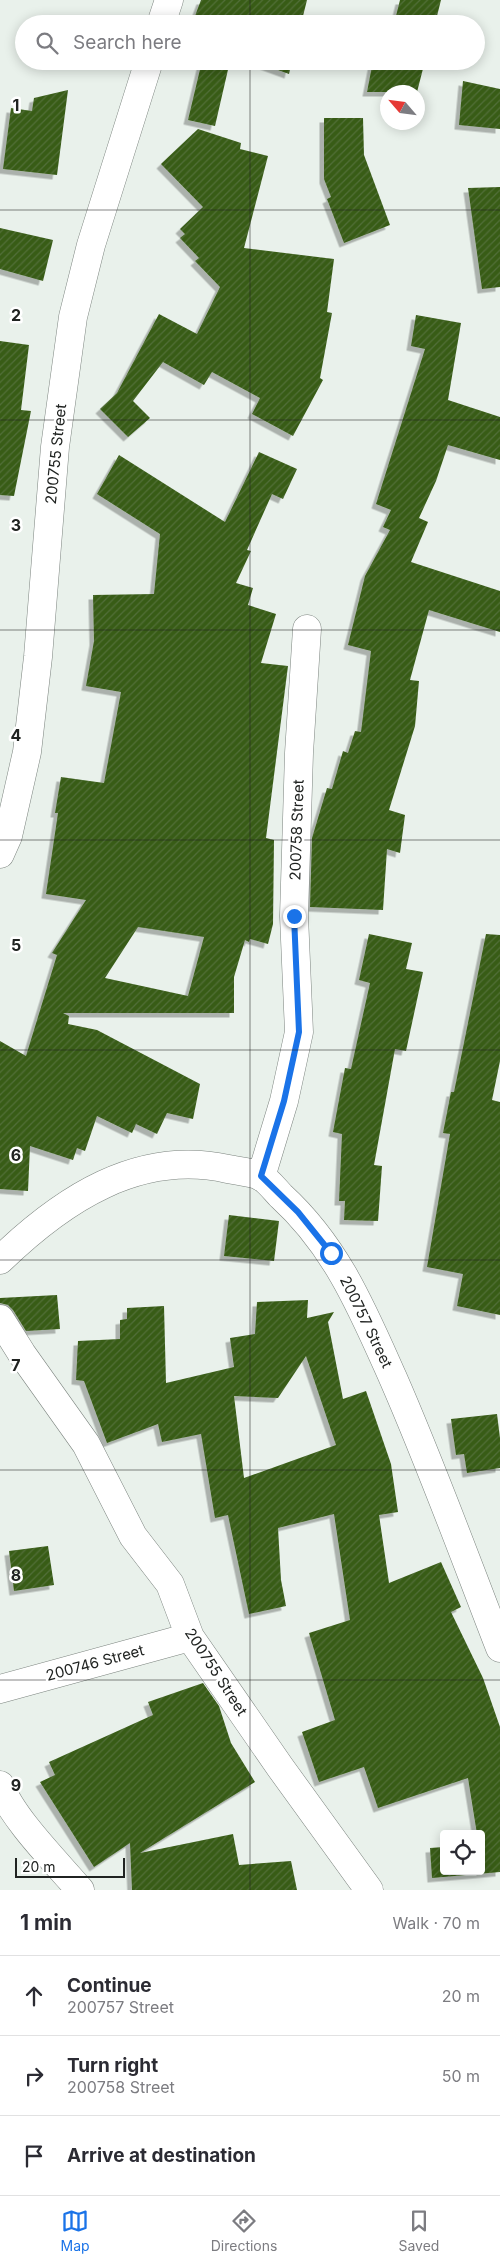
<!DOCTYPE html>
<meta charset="utf-8">
<style>
:root{--surface:#fff;--page:#f2f2f3;--text:#2b2b33;--muted:#7c7c81;--line:#e1e1e2;--accent:#1a73e8}
body{margin:0;font-family:Inter,sans-serif;background:var(--page);color:var(--text)}
.controls{position:absolute;right:15px;bottom:15px;display:grid;overflow:hidden;border-radius:5px;box-shadow:0 2px 12px #0003}
.controls button{width:45px;height:45px;display:grid;place-items:center;padding:0;border:0;border-bottom:1px solid var(--line);background:var(--surface);color:var(--text);font:25px sans-serif}
.compass{position:absolute;left:380px;top:85px;width:45px;height:45px;border-radius:50%;background:var(--surface);box-shadow:0 2px 12px #0003;rotate:298deg}
.scale{position:absolute;left:15px;bottom:12px;width:110px;box-sizing:border-box;padding-left:5px;border:2px solid #202321;border-top:0;font-size:14px;line-height:18px;white-space:nowrap;color:#202321;-webkit-text-stroke:4px #fff;paint-order:stroke}
.stop{position:absolute;width:15px;height:15px;margin:-11px;border:4px solid #1a73e8;border-radius:50%;background:#fff}
.stop.end{background:#1a73e8;border-color:#fff;box-shadow:0 1px 5px #0008}
.list{margin:0;padding:0;list-style:none}
h2{display:flex;justify-content:space-between;align-items:center;height:65px;margin:0;padding:0 20px;font-size:21px}
h2 small{font-size:16px;font-weight:400;color:var(--muted)}
.list li{display:grid;grid-template-columns:32px 1fr auto;gap:15px;align-items:center;box-sizing:border-box;height:80px;padding:0 20px;border-top:1px solid var(--line)}
.list b{display:block;font-size:19px;white-space:nowrap}
.list p{margin:0;font-size:16px;white-space:nowrap;color:var(--muted)}
.list em{font-size:16px;font-style:normal;color:var(--muted)}
.icon{flex:none;width:28px;height:28px;fill:none;stroke:currentColor;stroke-width:2;stroke-linecap:round;stroke-linejoin:round}
.map{position:relative;flex:none;width:500px;height:1890px;overflow:hidden}
.search{position:absolute;background:var(--surface);box-shadow:0 2px 12px #0003;left:15px;right:15px;top:15px;height:55px;display:flex;align-items:center;gap:12px;box-sizing:border-box;padding:0 18px;border-radius:28px;color:var(--muted);font-size:19px}
.sheet{height:305px;background:var(--surface)}
nav{display:flex;justify-content:space-around;align-items:center;box-sizing:border-box;height:70px;border-top:1px solid var(--line);background:var(--surface);font-size:14px;color:var(--muted)}
nav a{display:grid;justify-items:center;gap:2px}
nav .on{color:var(--accent)}
.map>svg:first-child{display:block}
</style>
<div class="map">
<svg width="500" height="1890" viewBox="0 0 500 1890">
<defs>
<pattern id="building-hatch" width="6" height="6" patternUnits="userSpaceOnUse" patternTransform="scale(1.25)"><rect width="6" height="6" fill="#385c17"/><path d="M-1 1l2-2M0 6l6-6M5 7l2-2" fill="none" stroke="#526f38"/></pattern>
<filter id="shadow"><feDropShadow dx="-4.5" dy="4.5" stdDeviation="0" flood-color="#0004"/></filter>
</defs>
<rect width="100%" height="100%" fill="#e9f1eb"/>
<path fill="url(#building-hatch)" fill-rule="evenodd" filter="url(#shadow)" d="M 201,0 L 307,0 L 301,24 L 192,24 Z
M 400,0 L 441,0 L 435,24 L 394,24 Z
M 202,61 L 230,61 L 215,126 L 188,120 Z
M 253,61 L 292,61 L 289,74 Z
M 373,61 L 425,61 L 417,92 L 367,92 Z
M 463,81 L 500,89 L 500,129 L 459,125 Z
M 68,90 L 57,175 L 3,169 L 11,108 L 32,111 L 34,98 Z
M 324,118 L 363,118 L 364,155 L 390,225 L 344,243 L 327,199 L 331,197 L 324,179 Z
M 198,129 L 241,143 L 240,149 L 268,156 L 244,248 L 334,259 L 327,312 L 332,313 L 320,378 L 323,380 L 293,436 L 252,414 L 260,398 L 212,372 L 204,385 L 163,362 L 133,401 L 150,418 L 128,437 L 100,409 L 117,393 L 159,314 L 197,334 L 220,287 L 195,261 L 199,258 L 180,238 L 185,234 L 180,229 L 203,207 L 161,164 Z
M 500,187 L 500,287 L 482,289 L 468,188 Z
M 0,228 L 53,240 L 43,281 L 0,269 Z
M 416,315 L 461,323 L 448,400 L 500,417 L 500,460 L 448,445 L 436,481 L 419,518 L 428,522 L 411,562 L 500,591 L 500,632 L 429,610 L 410,680 L 419,681 L 415,726 L 389,810 L 405,815 L 400,853 L 387,849 L 383,910 L 310,907 L 312,838 L 327,788 L 332,789 L 343,751 L 348,753 L 355,731 L 361,732 L 371,651 L 348,645 L 365,576 L 390,530 L 383,527 L 391,510 L 376,504 L 425,349 L 411,346 Z
M 0,341 L 29,345 L 21,410 L 31,411 L 14,496 L 0,495 Z
M 259,452 L 297,469 L 283,499 L 272,494 L 247,550 L 251,551 L 236,583 L 253,588 L 248,605 L 276,614 L 261,663 L 288,666 L 266,838 L 274,840 L 273,924 L 268,944 L 250,939 L 249,942 L 245,940 L 234,977 L 234,1013 L 63,1013 L 69,1016 L 68,1024 L 97,1030 L 200,1084 L 193,1119 L 167,1113 L 157,1134 L 136,1124 L 132,1133 L 97,1116 L 85,1151 L 77,1148 L 73,1160 L 30,1146 L 28,1191 L 0,1189 L 0,1041 L 26,1056 L 57,955 L 52,953 L 86,900 L 46,894 L 58,813 L 55,813 L 61,777 L 104,783 L 121,692 L 86,686 L 94,641 L 93,595 L 154,594 L 160,534 L 97,494 L 119,455 L 225,522 ZM 138,927 L 204,937 L 188,996 L 105,978 Z
M 369,934 L 412,943 L 406,969 L 423,972 L 406,1051 L 395,1049 L 374,1165 L 382,1166 L 378,1221 L 344,1220 L 345,1201 L 339,1201 L 342,1134 L 333,1132 L 345,1068 L 351,1069 L 370,983 L 359,980 Z
M 486,934 L 500,935 L 500,1061 L 492,1100 L 500,1102 L 500,1315 L 457,1306 L 463,1274 L 427,1267 L 450,1134 L 443,1133 L 451,1092 L 454,1092 Z
M 229,1215 L 279,1221 L 274,1261 L 224,1256 Z
M 57,1295 L 60,1329 L 26,1331 L 13,1310 L 8,1305 L 0,1303 L 0,1298 Z
M 308,1300 L 307,1318 L 334,1312 L 328,1322 L 343,1399 L 366,1391 L 391,1464 L 398,1512 L 379,1515 L 389,1583 L 441,1562 L 461,1607 L 451,1612 L 483,1678 L 500,1727 L 500,1872 L 432,1878 L 430,1848 L 444,1847 L 444,1871 L 481,1871 L 481,1834 L 477,1834 L 468,1778 L 378,1808 L 364,1767 L 319,1782 L 302,1732 L 335,1720 L 309,1633 L 350,1620 L 334,1514 L 278,1528 L 281,1580 L 286,1606 L 249,1614 L 228,1515 L 215,1518 L 201,1434 L 162,1442 L 158,1424 L 107,1443 L 84,1381 L 76,1380 L 78,1341 L 120,1339 L 120,1320 L 127,1319 L 127,1308 L 164,1306 L 166,1383 L 234,1367 L 230,1338 L 255,1334 L 257,1302 ZM 306,1356 L 336,1445 L 244,1478 L 234,1396 L 278,1398 Z
M 497,1414 L 500,1438 L 500,1468 L 467,1473 L 464,1454 L 456,1455 L 451,1419 Z
M 48,1546 L 54,1585 L 14,1591 L 9,1551 Z
M 203,1683 L 219,1706 L 231,1743 L 255,1782 L 140,1853 L 233,1834 L 239,1865 L 291,1861 L 297,1890 L 132,1890 L 130,1843 L 94,1867 L 40,1782 L 55,1775 L 49,1762 L 153,1715 L 148,1702 Z"/>
<g fill="none" stroke-linecap="round" stroke-linejoin="round">
<g stroke="#7c847f" stroke-width="29">
<path id="minor" d="M 161,24 L 169,0
M 0,854 L 8,836 L 27,752 L 38,657 L 55,447 L 73,317 L 91,245 L 149,61
M 261,1177 L 284,1101 L 299,1032 L 294,916 L 299,753 L 307,629
M 0,1260 C 62,1200 138,1149 228,1169 C 238,1171 251,1172 260,1176 C 268,1180 275,1190 281,1196 C 337,1247 363,1311 393,1378 C 432,1467 465,1558 500,1648
M 0,1319 L 22,1354 L 86,1444 L 133,1536 L 170,1584 L 190,1637 L 280,1767 L 369,1890
M 0,1689 L 190,1637
M 0,1785 C 11,1817 57,1863 80,1890"/>
</g>
<use href="#minor" stroke="#fff" stroke-width="28"/>
</g>
<g fill="none" stroke-linecap="round" stroke-linejoin="round">
<path stroke="#1a73e8" stroke-width="6" d="M 294,916 L 299,1032 L 284,1101 L 261,1176 L 298,1212 L 331,1253"/>
</g>
<path fill="none" stroke="#202321" stroke-width="1" stroke-opacity="0.55" d="M 250,0 L 250,24M 250,61 L 250,1890M 0,210 L 500,210M 0,420 L 500,420M 0,630 L 500,630M 0,840 L 500,840M 0,1050 L 500,1050M 0,1260 L 500,1260M 0,1470 L 500,1470M 0,1680 L 500,1680"/>
<g text-anchor="middle" stroke-width="5" stroke-linejoin="round" paint-order="stroke">
<g font-size="15" fill="#202321" stroke="#fff">
<text transform="translate(56 454) rotate(-84)" y="5">200755 Street</text>
<text transform="translate(297 830) rotate(-88)" y="5">200758 Street</text>
<text transform="translate(366 1322) rotate(64)" y="5">200757 Street</text>
<text transform="translate(95 1663) rotate(-15)" y="5">200746 Street</text>
<text transform="translate(216 1672) rotate(57)" y="5">200755 Street</text>
</g>
</g>
<g font-size="16" text-anchor="middle" font-weight="bold" fill="#202321" stroke="#fff" stroke-width="5" stroke-linejoin="round" paint-order="stroke">
<text x="16" y="111">1</text>
<text x="16" y="321">2</text>
<text x="16" y="531">3</text>
<text x="16" y="741">4</text>
<text x="16" y="951">5</text>
<text x="16" y="1161">6</text>
<text x="16" y="1371">7</text>
<text x="16" y="1581">8</text>
<text x="16" y="1791">9</text>
</g>
</svg>
<div class="controls">
<button><svg class="icon" aria-label="locate" viewBox="0 0 24 24"><circle cx="12" cy="12" r="6"/><path d="M12 2v4M12 18v4M2 12h4M18 12h4"/></svg></button>
</div>
<svg class="compass" viewBox="-18 -18 36 36"><path d="M0-13l5 13h-10z" fill="#e53935"/><path d="M0 13l5-13h-10z" fill="#7c7c81"/></svg>
<div class="scale">20 m</div>
<div class="stop" style="left:331px;top:1253px"></div>
<div class="stop end" style="left:294px;top:916px"></div>
<div class="search"><svg class="icon" aria-label="search" viewBox="0 0 24 24"><circle cx="10" cy="10" r="6"/><path d="M15 15l6 6"/></svg>Search here</div>
</div>
<section class="sheet">
<h2>1 min<small>Walk · 70 m</small></h2>
<ul class="list">
<li><svg class="icon" aria-label="ahead" viewBox="0 0 24 24"><path d="M12 20V5M6 11l6-6 6 6"/></svg><div><b>Continue</b><p>200757 Street</p></div><em>20 m</em></li>
<li><svg class="icon" aria-label="right" viewBox="0 0 24 24"><path d="M7 20v-9h11M14 6l5 5-5 5"/></svg><div><b>Turn right</b><p>200758 Street</p></div><em>50 m</em></li>
<li><svg class="icon" aria-label="arrive" viewBox="0 0 24 24"><path d="M6 21V4h12l-3 4 3 4H6"/></svg><div><b>Arrive at destination</b></div></li>
</ul>
</section>
<nav>
<a class="on"><svg class="icon" aria-label="map" viewBox="0 0 24 24"><path d="M3 6l6-2 6 2 6-2v14l-6 2-6-2-6 2zM9 4v14M15 6v14"/></svg>Map</a>
<a><svg class="icon" aria-label="directions" viewBox="0 0 24 24"><path d="M12 3l9 9-9 9-9-9zM9 14v-3h6M13 9l2 2-2 2"/></svg>Directions</a>
<a><svg class="icon" aria-label="saved" viewBox="0 0 24 24"><path d="M7 4h10v16l-5-4-5 4z"/></svg>Saved</a>
</nav>
